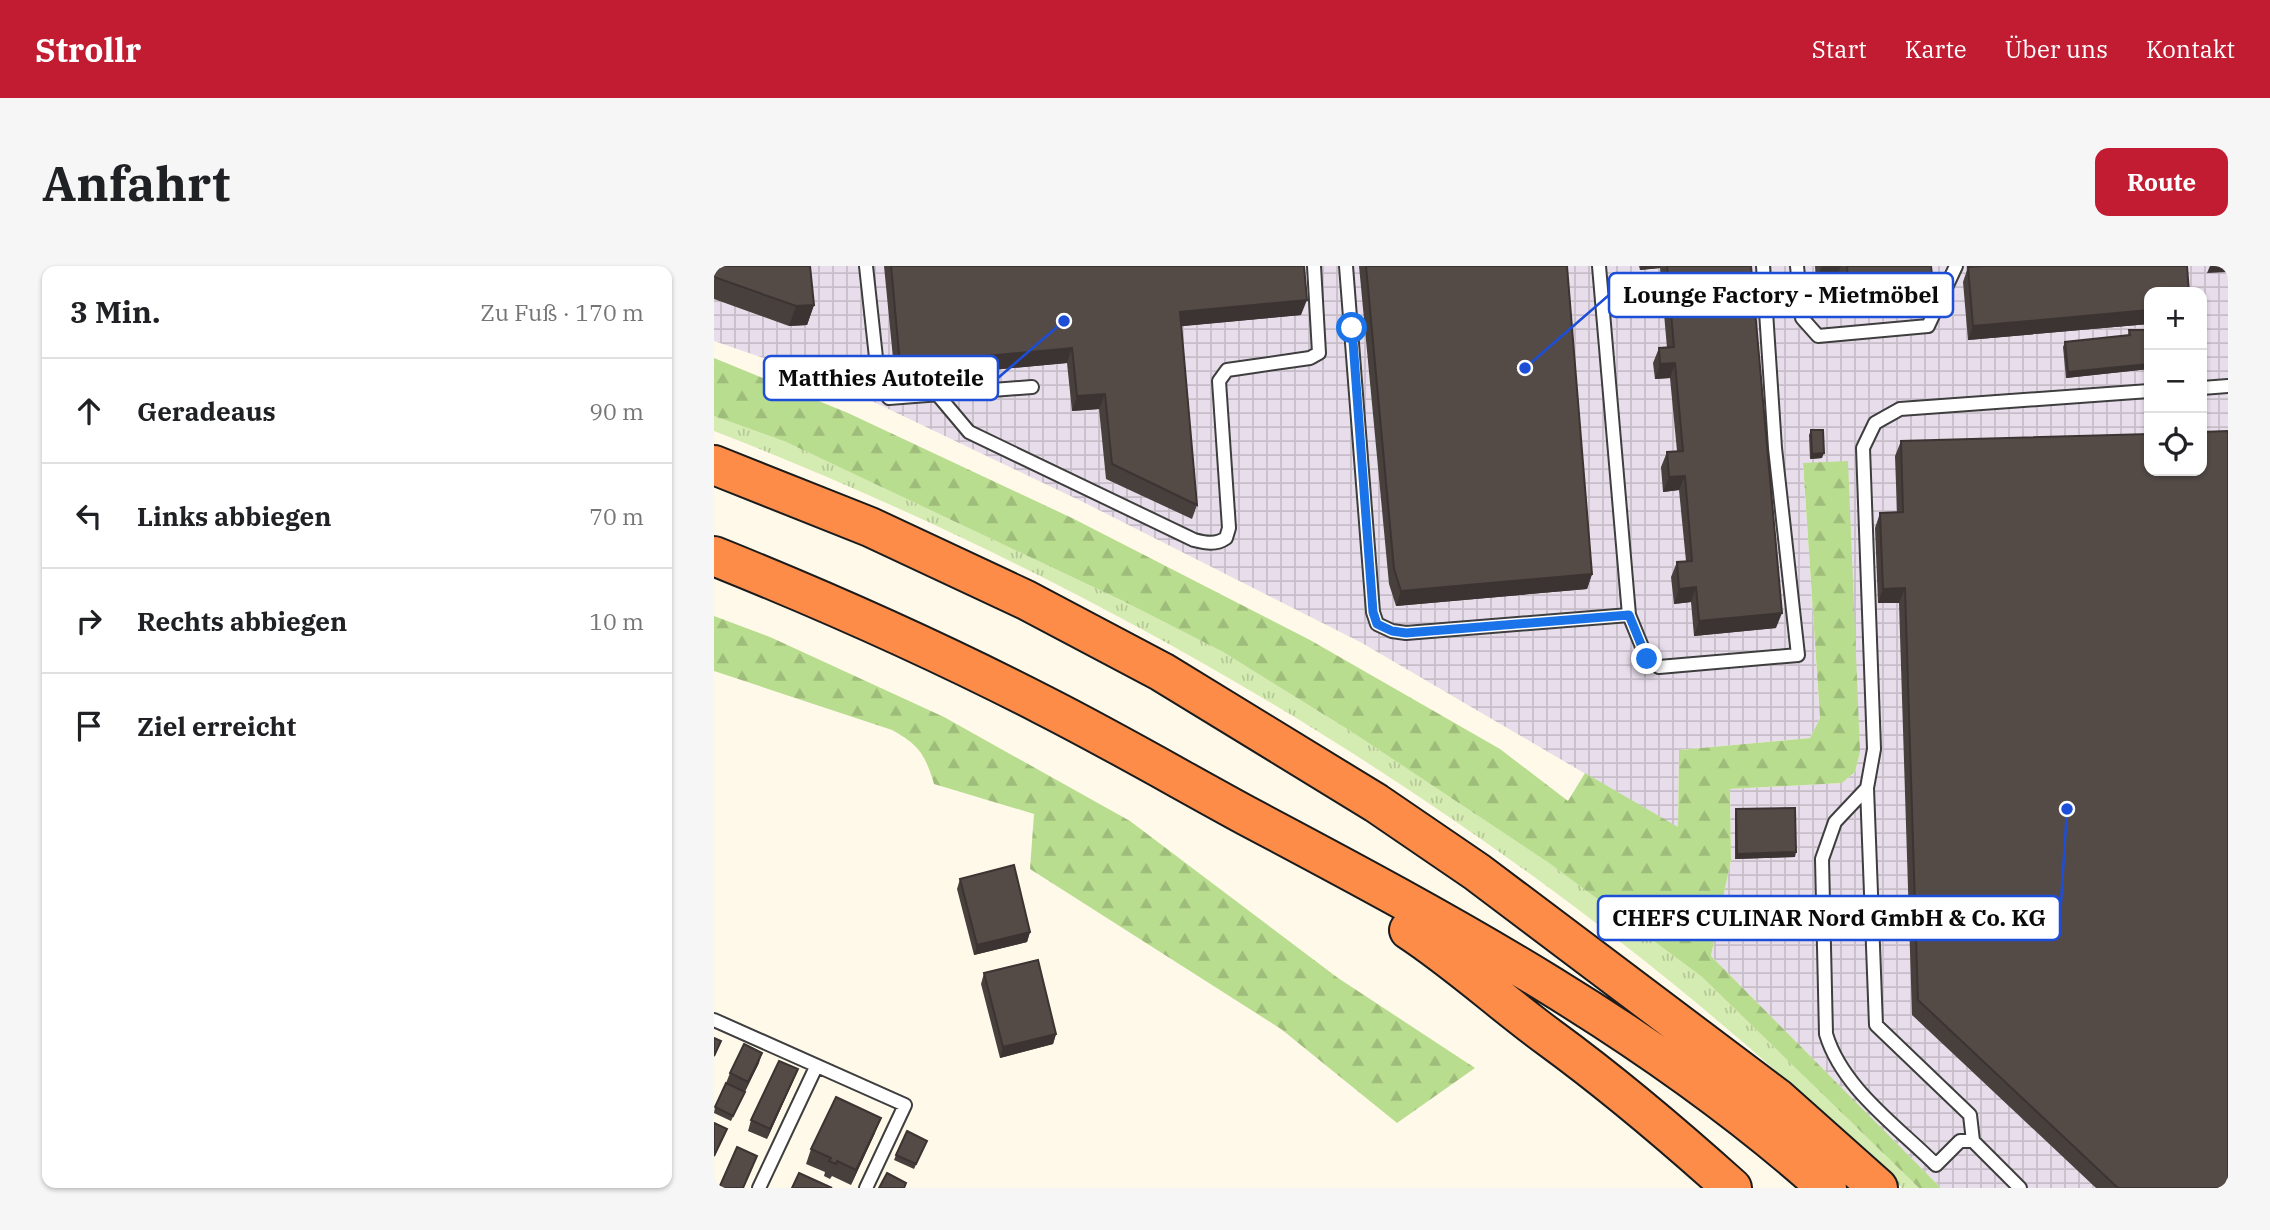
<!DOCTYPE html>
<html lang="de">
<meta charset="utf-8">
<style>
:root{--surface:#fff;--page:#f6f6f6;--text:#202124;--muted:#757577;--line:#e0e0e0;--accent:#c21c32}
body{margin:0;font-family:"IBM Plex Serif",serif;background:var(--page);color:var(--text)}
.controls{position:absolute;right:21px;top:21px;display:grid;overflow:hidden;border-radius:14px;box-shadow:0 2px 5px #0004}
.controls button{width:63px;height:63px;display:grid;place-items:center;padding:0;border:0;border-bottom:2px solid var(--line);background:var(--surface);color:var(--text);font:35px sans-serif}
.stop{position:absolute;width:21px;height:21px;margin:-16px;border:5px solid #1a73e8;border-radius:50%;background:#fff}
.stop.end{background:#1a73e8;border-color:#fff;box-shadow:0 2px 7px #0008}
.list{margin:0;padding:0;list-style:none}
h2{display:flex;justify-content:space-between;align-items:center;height:91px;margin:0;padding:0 28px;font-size:30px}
h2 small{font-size:23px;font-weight:400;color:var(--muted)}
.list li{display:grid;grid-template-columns:46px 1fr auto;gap:21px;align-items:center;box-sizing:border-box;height:105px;padding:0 28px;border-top:2px solid var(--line)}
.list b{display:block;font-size:26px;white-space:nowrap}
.list em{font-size:23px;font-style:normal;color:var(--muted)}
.icon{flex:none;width:38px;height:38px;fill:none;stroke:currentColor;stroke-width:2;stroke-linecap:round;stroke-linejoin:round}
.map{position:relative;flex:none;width:1514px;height:922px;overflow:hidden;border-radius:14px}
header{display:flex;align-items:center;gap:42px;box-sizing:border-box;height:98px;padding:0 35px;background:var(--accent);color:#fff}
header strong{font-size:33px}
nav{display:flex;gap:38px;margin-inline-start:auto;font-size:24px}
.intro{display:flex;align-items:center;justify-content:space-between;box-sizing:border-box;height:168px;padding:0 42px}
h1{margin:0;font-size:49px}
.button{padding:18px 32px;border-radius:14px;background:var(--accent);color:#fff;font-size:24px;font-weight:700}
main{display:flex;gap:42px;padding:0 42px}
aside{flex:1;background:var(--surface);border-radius:14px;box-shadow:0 2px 5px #0004}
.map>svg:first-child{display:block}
</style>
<header>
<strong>Strollr</strong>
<nav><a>Start</a><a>Karte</a><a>Über uns</a><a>Kontakt</a></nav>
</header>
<div class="intro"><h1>Anfahrt</h1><a class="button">Route</a></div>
<main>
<aside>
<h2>3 Min.<small>Zu Fuß · 170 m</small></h2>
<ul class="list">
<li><svg class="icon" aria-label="ahead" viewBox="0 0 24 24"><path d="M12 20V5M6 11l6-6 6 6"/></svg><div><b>Geradeaus</b></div><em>90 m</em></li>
<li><svg class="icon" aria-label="left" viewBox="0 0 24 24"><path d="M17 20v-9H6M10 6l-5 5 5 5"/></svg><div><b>Links abbiegen</b></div><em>70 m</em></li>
<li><svg class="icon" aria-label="right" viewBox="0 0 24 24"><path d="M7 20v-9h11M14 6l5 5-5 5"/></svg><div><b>Rechts abbiegen</b></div><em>10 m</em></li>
<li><svg class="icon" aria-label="arrive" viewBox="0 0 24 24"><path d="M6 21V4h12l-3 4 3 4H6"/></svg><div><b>Ziel erreicht</b></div></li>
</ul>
</aside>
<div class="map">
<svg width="1514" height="922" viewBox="0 0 1514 922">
<defs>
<pattern id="industrial-grid" width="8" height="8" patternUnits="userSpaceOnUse" patternTransform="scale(1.75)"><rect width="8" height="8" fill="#e8deeb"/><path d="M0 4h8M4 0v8" fill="none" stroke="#c6bdc8"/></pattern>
<pattern id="grass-tufts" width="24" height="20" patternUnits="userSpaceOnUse" patternTransform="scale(1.75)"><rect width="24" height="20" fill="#d4ebb1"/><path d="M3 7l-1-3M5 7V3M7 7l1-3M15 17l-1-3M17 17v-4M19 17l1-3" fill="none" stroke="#b5c897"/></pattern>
<pattern id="forest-firs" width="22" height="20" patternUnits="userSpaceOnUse" patternTransform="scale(1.75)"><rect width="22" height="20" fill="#b9dd8f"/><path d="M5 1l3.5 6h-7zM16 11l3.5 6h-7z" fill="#9ebc7a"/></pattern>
</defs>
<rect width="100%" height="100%" fill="#fff9e9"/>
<path fill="url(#industrial-grid)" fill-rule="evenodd" d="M 0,0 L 1514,0 L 1514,922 L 1227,922 L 997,690 L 1017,594 L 1016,523 L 1128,517 L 1141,506 L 1146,486 L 1089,198 L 1106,452 L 1096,472 L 965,484 L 964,562 L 648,377 L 369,236 L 116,115 L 0,75 ZM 1435,26 L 1488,26 L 1488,205 L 1435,205 Z"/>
<path fill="url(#grass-tufts)" d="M 0,150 L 72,176 L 411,336 L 509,386 L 638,466 L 835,597 L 988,711 L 1205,922 L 1188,922 C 849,590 442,337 0,165 Z"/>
<path fill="url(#forest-firs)" d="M 0,92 L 134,147 L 358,252 L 596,374 L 786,483 L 854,535 L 871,507 L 964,561 L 965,484 L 1096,472 L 1106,452 L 1089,197 L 1134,195 L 1146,486 L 1141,506 L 1128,517 L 1016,523 L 1017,594 L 997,690 L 1227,922 L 1205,922 L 988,711 L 835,597 L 638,466 L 509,386 L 411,336 L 72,176 L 0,150 Z
M 0,350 L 56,371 L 230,451 L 416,555 L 624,712 L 761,802 L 683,857 L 567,763 L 316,603 L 320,548 L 220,518 C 211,488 205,479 178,464 L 0,405 Z"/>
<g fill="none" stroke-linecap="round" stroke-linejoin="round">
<g stroke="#3e3e3e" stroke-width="16">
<path id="lane" d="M 152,0 L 165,119 L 175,132 L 318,121
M 632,0 L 659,346 L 663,358 L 678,365 L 692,367 L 915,349
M 885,0 L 915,349 L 933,393 L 945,401 L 1084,389 L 1061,182 L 1049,0
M 1083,0 L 1088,52 L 1104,70 L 1214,60 L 1242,0
M 1488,122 L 1514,120
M 223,128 L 255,166 L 480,274 C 492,277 502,279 512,272 L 515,262 L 505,115 L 513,104 L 596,92 L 605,87 L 600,0
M 1153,522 L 1121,556 L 1108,593 L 1112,768 C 1128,822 1183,860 1222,899 L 1246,875 L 1259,875
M 0,754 L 191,839 L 152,922
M 45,922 L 102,801
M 1306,922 L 1259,875 L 1256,849 L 1162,759 L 1153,522 L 1160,483 L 1149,182 L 1161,157 L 1186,143 L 1435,125"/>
</g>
<g stroke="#1c1c1c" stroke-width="42">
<path id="highway" d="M 0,199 L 156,261 L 312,334 L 448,406 L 662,537 L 763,606 L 1063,832 L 1164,922
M 0,290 C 112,335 222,384 329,439 C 398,474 465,513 533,550 C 735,657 942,768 1113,922
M 695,664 C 745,697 788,737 836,772 C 899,818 959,869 1018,922"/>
</g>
<use href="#lane" stroke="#fff" stroke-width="12"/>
<use href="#highway" stroke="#fd8c49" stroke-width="38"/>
</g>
<path fill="#48403d" d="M 0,0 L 100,39 L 93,59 L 75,60 L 0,33 Z
M 170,0 L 590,0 L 587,49 L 467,60 L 483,239 L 478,253 L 392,213 L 385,143 L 358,145 L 353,97 L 181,113 Z
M 645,0 L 853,0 L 878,308 L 873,323 L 682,340 L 675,318 Z
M 925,0 L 1037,0 L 1062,362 L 980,370 L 977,336 L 960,338 L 957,311 L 963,296 L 972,295 L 965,224 L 949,226 L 947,201 L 953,186 L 963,185 L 956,112 L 941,113 L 939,97 L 945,82 L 953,82 L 946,2 L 926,4 Z
M 1101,0 L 1217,0 L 1218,9 L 1208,36 L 1124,43 L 1122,14 L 1102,16 Z
M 1254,1 L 1435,26 L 1435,58 L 1254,74 L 1249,16 Z
M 1415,64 L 1435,64 L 1435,103 L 1352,112 L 1349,81 L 1351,76 L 1414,69 Z
M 1097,164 L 1108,192 L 1096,193 L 1095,169 Z
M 1187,175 L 1514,922 L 1382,922 L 1198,749 L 1185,337 L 1164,337 L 1161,262 L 1166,247 L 1183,246 L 1181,190 Z
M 1022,543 L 1081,591 L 1021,593 L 1021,548 Z
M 246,613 L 316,666 L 313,676 L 260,689 L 243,623 Z
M 270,707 L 342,768 L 339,778 L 286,792 L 267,718 Z
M 45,797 L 17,855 L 0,847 L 1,841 L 12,817 L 16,807 Z
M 80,813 L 53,873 L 34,865 L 37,854 Z
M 161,867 L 137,919 L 118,910 L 116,913 L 110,910 L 111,906 L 92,898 L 97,883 Z
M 213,875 L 200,903 L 180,894 L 182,889 Z"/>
<path fill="#3b3432" d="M 927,0 L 947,0 L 946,2 L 926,4 Z
M 1108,0 L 1127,0 L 1122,14 L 1102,16 Z
M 1496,0 L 1514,0 L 1514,6 L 1493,7 Z
M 1218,9 L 1208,36 L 1124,43 L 1134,16 Z
M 593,34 L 587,49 L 460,61 L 466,46 Z
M 100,39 L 93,59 L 75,60 L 82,40 Z
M 1435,44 L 1435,58 L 1254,74 L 1259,60 Z
M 358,82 L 353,97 L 181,113 L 186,98 Z
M 961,97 L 956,112 L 941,113 L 946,98 Z
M 1435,98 L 1435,103 L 1352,112 L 1354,106 Z
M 391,128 L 385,143 L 358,145 L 363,130 Z
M 1110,187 L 1108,192 L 1096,193 L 1098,188 Z
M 971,210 L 965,224 L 949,226 L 955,211 Z
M 878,308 L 873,323 L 682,340 L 687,325 Z
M 982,321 L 977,336 L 960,338 L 965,323 Z
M 1191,322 L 1185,337 L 1164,337 L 1169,323 Z
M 1068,347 L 1062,362 L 980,370 L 985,355 Z
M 1082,586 L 1081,591 L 1021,593 L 1023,588 Z
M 316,666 L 313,676 L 260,689 L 263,679 Z
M 342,768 L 339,778 L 286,792 L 289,781 Z
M 48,787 L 45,797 L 30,826 L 34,816 Z
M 84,803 L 80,813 L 53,873 L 56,863 Z
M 167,852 L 161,867 L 137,919 L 142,904 Z"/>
<path fill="#544b47" stroke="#3b3432" stroke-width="2" d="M 0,0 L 96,0 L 100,39 L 82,40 L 0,11 Z
M 177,0 L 590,0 L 593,34 L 466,46 L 483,239 L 398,198 L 391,128 L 363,130 L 358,82 L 186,98 Z
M 652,0 L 853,0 L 878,308 L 687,325 L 680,303 Z
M 953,0 L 1037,0 L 1068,347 L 985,355 L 982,321 L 965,323 L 963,296 L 978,295 L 971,210 L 955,211 L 953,186 L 969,185 L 961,97 L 946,98 L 945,82 L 960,81 Z
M 1133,0 L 1217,0 L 1218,9 L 1134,16 Z
M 1270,0 L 1473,0 L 1475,26 L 1435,26 L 1435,44 L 1259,60 L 1254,1 Z
M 1415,64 L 1435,64 L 1435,98 L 1354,106 L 1351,76 L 1416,69 Z
M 1097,164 L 1109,164 L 1110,187 L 1098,188 Z
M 1514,165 L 1514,922 L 1404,922 L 1204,734 L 1191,322 L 1169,323 L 1166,247 L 1189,246 L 1187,175 L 1435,168 L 1435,205 L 1488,205 L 1488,166 Z
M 1081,542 L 1082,586 L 1023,588 L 1022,543 Z
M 300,599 L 316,666 L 263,679 L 246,613 Z
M 324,694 L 342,768 L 289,781 L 270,707 Z
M 0,772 L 7,775 L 0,790 Z
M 30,778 L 48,787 L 34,816 L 16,807 Z
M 65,795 L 84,803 L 56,863 L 37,854 Z
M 12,817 L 31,826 L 19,850 L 1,841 Z
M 122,831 L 167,852 L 142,904 L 123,895 L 122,898 L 115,895 L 117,892 L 97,883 Z
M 0,857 L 13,863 L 0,890 Z
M 193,865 L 213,875 L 202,898 L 182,889 Z
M 23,881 L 43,890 L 29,922 L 5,922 Z
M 85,907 L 118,922 L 78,922 Z
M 173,907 L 192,917 L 190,922 L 165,922 Z"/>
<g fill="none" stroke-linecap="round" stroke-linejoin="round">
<path stroke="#1a73e8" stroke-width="9" d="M 638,62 L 659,346 L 663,358 L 678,365 L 692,367 L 915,349 L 933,393"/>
</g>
<path fill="none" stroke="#1d4ed8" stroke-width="2.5" d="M811 102L895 29M350 55L284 112M1353 543L1346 652"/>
<g fill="#1d4ed8" stroke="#fff" stroke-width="2.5">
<circle cx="811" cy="102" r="7"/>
<circle cx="350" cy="55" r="7"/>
<circle cx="1353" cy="543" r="7"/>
</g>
<g fill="#fff" stroke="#1d4ed8" stroke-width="2.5">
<rect x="895" y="7" width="344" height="44" rx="7"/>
<rect x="50" y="90" width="234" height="44" rx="7"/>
<rect x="884" y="630" width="462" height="44" rx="7"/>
</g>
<g font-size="23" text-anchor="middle" font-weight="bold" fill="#0b0b0b">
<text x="1067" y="37">Lounge Factory - Mietmöbel</text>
<text x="167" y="120">Matthies Autoteile</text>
<text x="1115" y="660">CHEFS CULINAR Nord GmbH &amp; Co. KG</text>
</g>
</svg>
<div class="controls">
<button>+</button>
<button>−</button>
<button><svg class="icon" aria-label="locate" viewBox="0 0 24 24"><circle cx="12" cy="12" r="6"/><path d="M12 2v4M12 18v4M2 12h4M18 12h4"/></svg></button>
</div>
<div class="stop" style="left:638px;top:62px"></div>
<div class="stop end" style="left:933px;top:393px"></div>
</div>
</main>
